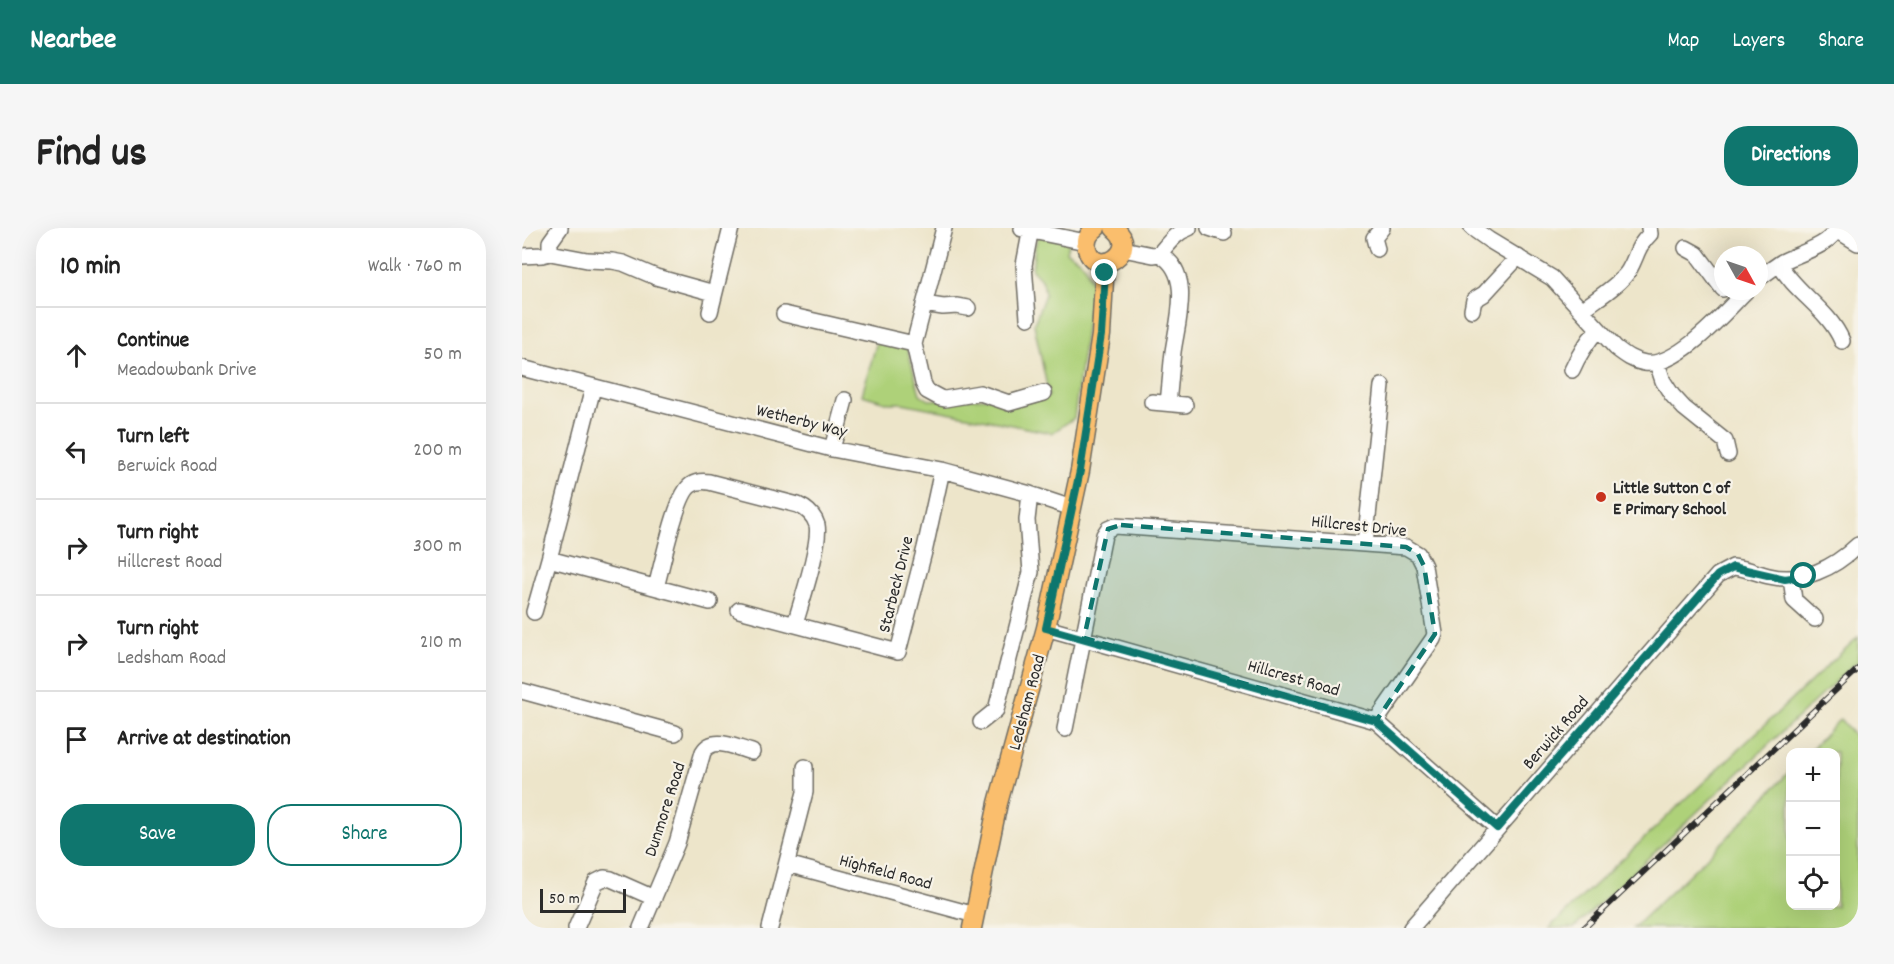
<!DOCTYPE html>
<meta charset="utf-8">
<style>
:root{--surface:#fff;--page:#f6f6f6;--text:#222;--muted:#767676;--line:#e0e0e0;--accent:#0f766e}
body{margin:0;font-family:Dekko,sans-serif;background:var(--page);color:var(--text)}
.controls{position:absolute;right:18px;bottom:18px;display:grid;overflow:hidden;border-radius:12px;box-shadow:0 6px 24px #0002}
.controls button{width:54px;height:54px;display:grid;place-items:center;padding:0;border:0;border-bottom:2px solid var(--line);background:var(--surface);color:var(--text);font:30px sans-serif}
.compass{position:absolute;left:1192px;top:18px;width:54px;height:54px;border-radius:50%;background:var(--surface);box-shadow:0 6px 24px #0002;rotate:130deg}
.scale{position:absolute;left:18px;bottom:15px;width:86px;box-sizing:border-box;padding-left:6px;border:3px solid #2b2b2b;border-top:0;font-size:16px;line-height:21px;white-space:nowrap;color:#2b2b2b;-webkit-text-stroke:4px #f7f3e8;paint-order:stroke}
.stop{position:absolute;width:18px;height:18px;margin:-14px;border:4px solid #0f766e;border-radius:50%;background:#fff}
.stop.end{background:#0f766e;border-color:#fff;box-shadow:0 2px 6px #0008}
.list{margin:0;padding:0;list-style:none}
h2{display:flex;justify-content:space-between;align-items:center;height:78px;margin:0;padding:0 24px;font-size:26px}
h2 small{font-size:20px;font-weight:400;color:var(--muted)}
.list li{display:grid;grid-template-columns:39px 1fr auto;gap:18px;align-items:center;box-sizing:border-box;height:96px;padding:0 24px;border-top:2px solid var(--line)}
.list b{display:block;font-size:22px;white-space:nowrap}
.list p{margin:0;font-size:20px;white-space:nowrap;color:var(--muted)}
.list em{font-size:20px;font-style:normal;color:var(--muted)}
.actions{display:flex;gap:12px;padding:18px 24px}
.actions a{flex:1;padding:14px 0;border:2px solid var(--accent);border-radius:24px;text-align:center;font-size:21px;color:var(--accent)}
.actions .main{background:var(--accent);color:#fff}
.icon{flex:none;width:33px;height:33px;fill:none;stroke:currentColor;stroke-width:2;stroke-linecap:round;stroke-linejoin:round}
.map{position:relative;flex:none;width:1336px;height:700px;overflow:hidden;border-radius:24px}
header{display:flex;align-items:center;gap:36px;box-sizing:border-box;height:84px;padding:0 30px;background:var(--accent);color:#fff}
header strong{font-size:28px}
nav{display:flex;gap:33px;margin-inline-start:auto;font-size:21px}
.intro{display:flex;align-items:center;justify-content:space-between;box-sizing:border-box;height:144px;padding:0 36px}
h1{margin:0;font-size:42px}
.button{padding:15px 27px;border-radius:24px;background:var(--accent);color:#fff;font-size:21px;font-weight:700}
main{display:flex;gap:36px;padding:0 36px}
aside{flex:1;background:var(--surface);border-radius:24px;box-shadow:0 6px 24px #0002}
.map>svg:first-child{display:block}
</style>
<header>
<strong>Nearbee</strong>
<nav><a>Map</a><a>Layers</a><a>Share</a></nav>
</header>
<div class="intro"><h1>Find us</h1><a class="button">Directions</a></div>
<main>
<aside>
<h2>10 min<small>Walk · 760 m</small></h2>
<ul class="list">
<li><svg class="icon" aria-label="ahead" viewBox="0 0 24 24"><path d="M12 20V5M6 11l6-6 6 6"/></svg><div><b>Continue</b><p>Meadowbank Drive</p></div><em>50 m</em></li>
<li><svg class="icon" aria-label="left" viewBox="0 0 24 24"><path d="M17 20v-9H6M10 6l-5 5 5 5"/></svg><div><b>Turn left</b><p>Berwick Road</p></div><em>200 m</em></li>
<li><svg class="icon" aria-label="right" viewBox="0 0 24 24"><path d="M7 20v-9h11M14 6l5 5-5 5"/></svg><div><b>Turn right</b><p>Hillcrest Road</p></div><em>300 m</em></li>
<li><svg class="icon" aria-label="right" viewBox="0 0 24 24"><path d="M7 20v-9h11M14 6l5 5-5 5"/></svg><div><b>Turn right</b><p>Ledsham Road</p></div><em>210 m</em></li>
<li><svg class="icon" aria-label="arrive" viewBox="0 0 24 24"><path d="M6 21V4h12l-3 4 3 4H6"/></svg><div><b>Arrive at destination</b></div></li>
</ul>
<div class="actions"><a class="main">Save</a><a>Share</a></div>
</aside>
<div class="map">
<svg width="1336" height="700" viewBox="0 0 1336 700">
<rect width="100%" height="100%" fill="#f7f3e8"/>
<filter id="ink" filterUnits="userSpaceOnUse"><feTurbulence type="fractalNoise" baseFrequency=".0167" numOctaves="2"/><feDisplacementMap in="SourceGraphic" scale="12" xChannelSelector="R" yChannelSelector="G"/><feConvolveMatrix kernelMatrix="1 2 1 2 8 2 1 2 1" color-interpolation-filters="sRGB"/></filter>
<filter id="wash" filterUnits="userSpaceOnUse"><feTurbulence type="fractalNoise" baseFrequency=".008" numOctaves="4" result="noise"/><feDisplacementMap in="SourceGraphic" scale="24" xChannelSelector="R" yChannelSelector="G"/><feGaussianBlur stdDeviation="1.35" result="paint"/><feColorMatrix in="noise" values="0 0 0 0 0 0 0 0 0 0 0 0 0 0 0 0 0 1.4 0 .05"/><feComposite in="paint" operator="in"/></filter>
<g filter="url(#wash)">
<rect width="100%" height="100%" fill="#ede5ca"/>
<path fill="#aed179" stroke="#6c7e52" stroke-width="1.5" d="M 518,0 L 550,0 L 544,24 C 559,31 565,39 570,55 L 552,190 L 530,205 L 380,175 L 367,175 L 340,167 L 355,113 L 385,120 L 398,166 L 407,172 L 527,168 L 512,96 L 523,66 L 521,54 L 510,42 L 513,19 Z
M 1336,409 L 1336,433 L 1312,455 L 1052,700 L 1027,700 Z
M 1318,491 L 1336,512 L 1336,700 L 1111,700 L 1204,611 L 1268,543 L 1268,678 L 1314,678 L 1314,524 L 1287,524 Z"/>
</g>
<g filter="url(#ink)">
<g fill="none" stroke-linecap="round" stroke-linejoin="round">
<g stroke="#6f6c63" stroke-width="18">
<path id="minor" d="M 422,0 L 392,116 L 401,155 L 405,163 L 418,170 L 423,171 L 458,165 L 487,175 L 522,165
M 687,0 L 702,5
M 950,0 L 967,12 L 1030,50 L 1094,120 C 1103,127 1111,133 1123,135 C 1155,140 1203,84 1224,63
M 500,1 L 564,14
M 1315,2 L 1336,15
M 1164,20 L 1175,26 L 1201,61
M 601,21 L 631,27 L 637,26
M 855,21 L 852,10 L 860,0
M 28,25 L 28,14 L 38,0
M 0,28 L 20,27 L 28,25 L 65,32 L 90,33 L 101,35 L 134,49 L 192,65
M 1257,36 C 1274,65 1307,82 1320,113
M 1237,50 C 1245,45 1252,39 1260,34 C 1277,25 1308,18 1315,0
M 402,76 L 421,79 L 435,78 L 446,80
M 950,82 L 952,72 L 962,66 L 996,29
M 1060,82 C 1074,71 1099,56 1107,42 C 1116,26 1114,20 1128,6 L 1127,0
M 188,84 L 209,0
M 262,86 L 392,116
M 506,90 L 502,37 L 509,0
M 1135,135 L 1141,153 L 1150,167 L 1162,180 L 1203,213 L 1206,226
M 0,140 L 310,221 L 420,242 L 508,266 L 550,280
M 1050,142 C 1057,126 1065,114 1076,101
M 630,174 L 663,177
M 646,175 C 648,158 649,141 651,124 C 655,94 672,44 637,26 C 646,16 654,4 667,0
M 310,221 L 323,172
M 843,316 L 860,158
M 27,331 L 188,374
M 1269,350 L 1272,372 L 1293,391
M 134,359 C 140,339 154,266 169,257 C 175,253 181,253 187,254 L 276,277 C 285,281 292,287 295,297 C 299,316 279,375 273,396
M 217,382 L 376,424 L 403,320 L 420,242
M 12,384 L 27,331 L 71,160
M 524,400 L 854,493 L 975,600
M 0,463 L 153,505
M 459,494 L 474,482 L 509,344 L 505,292 L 508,266
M 543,501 L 582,307 L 586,301 L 593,298 L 884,319 L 896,326 L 902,338 L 913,406 L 911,411 L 854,493
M 265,636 L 453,687
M 54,700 L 74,654 L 82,650 L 89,651 L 132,670
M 119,700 L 155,615 L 181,524 C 191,507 214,520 230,524
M 248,700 L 283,564 L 283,539
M 889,700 L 1196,347 L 1211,339 C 1223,340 1235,345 1247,348 C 1280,356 1312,340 1336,317"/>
</g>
<g stroke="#6f6c63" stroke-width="21">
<path id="major" d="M 574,0 C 567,5 563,12 565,21 C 574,52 621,23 592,0
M 450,700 L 476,575 L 524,400 L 558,243 L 579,107 L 583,34"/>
</g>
<use href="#minor" stroke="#fff" stroke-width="15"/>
<use href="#major" stroke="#fabe6d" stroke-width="18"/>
<g stroke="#2b2b2b" stroke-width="6">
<path id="rail" d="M 1062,700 L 1336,441"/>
</g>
<use href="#rail" stroke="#f7f3e8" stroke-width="4" stroke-dasharray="11" stroke-linecap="butt"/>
</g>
</g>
<g fill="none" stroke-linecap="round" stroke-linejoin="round" filter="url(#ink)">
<path stroke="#0f766e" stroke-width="8" d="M 583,45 L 579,107 L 558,243 L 524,400 L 854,493 L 975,600 L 1196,347 L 1211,339 L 1263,351 L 1282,348"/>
</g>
<path fill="#0f766e" fill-opacity="0.2" stroke="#0f766e" stroke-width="4.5" stroke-dasharray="12 8" stroke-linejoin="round" d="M 599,297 L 884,319 L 896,326 L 902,338 L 913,406 L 854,493 L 562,410 L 586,301 Z"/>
<circle fill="#c8321e" stroke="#f7f3e8" stroke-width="2" cx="1079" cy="269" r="6"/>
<g text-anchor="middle" stroke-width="4.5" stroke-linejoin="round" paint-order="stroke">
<g font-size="18" fill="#2b2b2b" stroke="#f7f3e8">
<text transform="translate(280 192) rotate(14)" y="6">Wetherby Way</text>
<text transform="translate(837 297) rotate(6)" y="6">Hillcrest Drive</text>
<text transform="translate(373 356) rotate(-76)" y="6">Starbeck Drive</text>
<text transform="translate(772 449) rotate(16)" y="6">Hillcrest Road</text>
<text transform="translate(504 474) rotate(-75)" y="6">Ledsham Road</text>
<text transform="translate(1033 504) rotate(-49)" y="6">Berwick Road</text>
<text transform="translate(142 581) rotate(-72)" y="6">Dunmore Road</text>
<text transform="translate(364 643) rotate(15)" y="6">Highfield Road</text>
</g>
<g font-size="18" font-weight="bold" fill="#2b2b2b" stroke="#f7f3e8" text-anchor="start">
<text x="1091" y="265">Little Sutton C of<tspan x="1091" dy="21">E Primary School</tspan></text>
</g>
</g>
</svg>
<div class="controls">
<button>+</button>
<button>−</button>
<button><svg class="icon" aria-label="locate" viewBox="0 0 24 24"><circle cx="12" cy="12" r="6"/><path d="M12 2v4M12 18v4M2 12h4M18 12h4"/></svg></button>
</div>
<svg class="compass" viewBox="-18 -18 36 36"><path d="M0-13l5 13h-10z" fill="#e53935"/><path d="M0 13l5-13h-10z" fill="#767676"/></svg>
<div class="scale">50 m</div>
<div class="stop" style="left:1282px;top:348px"></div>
<div class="stop end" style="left:583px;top:45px"></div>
</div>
</main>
